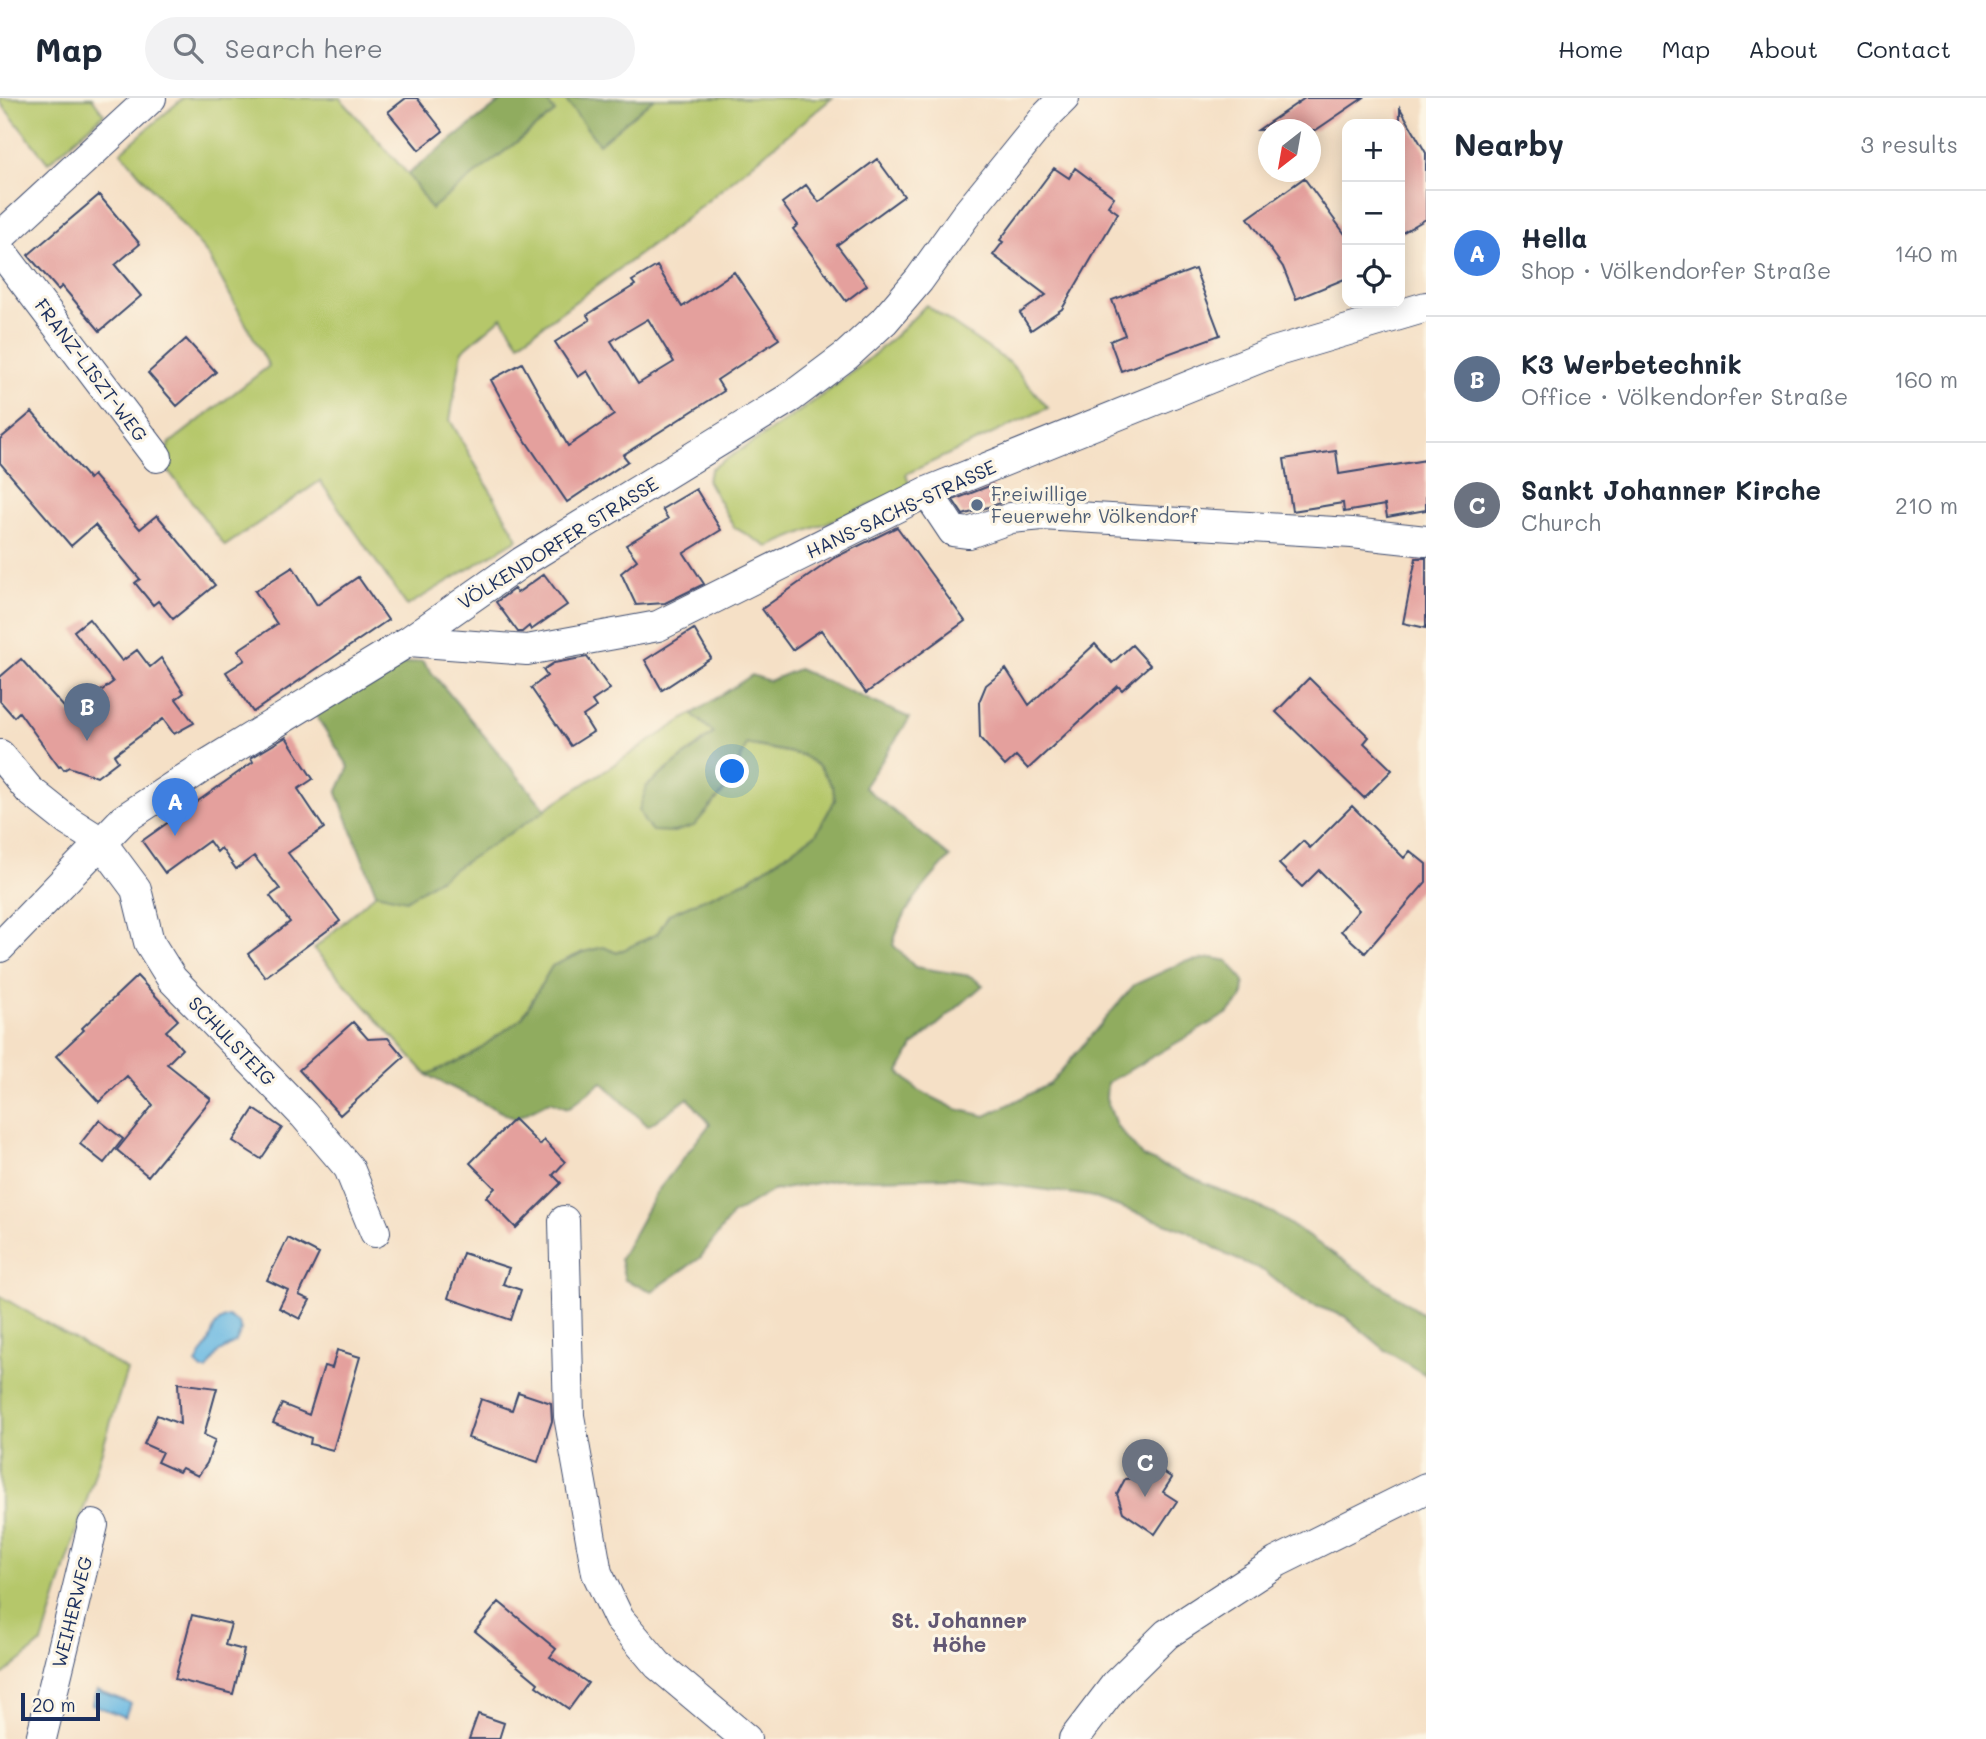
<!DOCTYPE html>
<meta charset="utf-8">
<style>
:root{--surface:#fff;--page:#f2f2f3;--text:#1f2937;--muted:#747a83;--line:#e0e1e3;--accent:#1f6fb2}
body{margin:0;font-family:Mali,sans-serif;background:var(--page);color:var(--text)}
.controls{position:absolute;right:21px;top:21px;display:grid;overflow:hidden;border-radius:14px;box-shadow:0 4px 18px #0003}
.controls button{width:63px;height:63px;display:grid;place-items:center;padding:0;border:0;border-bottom:2px solid var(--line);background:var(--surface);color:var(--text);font:35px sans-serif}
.compass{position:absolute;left:1258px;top:21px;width:63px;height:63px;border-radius:50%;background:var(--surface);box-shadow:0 4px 18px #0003;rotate:211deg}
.scale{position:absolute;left:21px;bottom:18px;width:79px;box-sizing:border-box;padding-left:7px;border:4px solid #1b2f5e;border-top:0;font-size:19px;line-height:24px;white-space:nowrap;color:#1b2f5e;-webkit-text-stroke:5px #fcf5e5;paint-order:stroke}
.you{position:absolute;left:733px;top:674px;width:24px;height:24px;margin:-18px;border:5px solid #fff;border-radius:50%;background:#1a73e8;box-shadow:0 0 0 10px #1a73e833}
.badge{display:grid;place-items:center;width:46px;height:46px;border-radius:50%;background:var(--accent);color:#fff;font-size:23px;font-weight:700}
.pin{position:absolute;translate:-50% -58px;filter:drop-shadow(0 2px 4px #0008)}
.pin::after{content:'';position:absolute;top:37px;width:24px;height:21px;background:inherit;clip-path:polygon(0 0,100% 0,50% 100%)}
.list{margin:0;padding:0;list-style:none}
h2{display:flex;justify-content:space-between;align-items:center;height:91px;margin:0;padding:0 28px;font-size:30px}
h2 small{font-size:23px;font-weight:400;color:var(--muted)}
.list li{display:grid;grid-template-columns:46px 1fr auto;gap:21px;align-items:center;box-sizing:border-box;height:126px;padding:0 28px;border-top:2px solid var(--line)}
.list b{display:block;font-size:26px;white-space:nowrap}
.list p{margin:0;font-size:23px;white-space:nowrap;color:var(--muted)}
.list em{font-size:23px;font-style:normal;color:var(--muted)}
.icon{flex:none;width:38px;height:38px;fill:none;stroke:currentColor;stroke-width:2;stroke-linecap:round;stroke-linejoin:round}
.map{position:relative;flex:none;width:1426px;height:1641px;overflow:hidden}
header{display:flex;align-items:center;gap:42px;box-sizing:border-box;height:98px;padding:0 35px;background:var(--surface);border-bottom:2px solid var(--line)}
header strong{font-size:33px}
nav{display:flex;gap:38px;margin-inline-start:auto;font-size:24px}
.search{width:490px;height:63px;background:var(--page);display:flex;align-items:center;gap:18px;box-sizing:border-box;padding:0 24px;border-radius:38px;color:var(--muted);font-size:26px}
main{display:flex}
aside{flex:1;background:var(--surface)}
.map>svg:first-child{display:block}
</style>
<header>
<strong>Map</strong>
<div class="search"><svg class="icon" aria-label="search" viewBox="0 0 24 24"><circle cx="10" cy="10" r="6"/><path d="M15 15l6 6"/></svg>Search here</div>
<nav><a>Home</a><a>Map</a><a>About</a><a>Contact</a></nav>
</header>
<main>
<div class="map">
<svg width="1426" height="1641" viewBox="0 0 1426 1641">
<rect width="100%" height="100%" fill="#fcf5e5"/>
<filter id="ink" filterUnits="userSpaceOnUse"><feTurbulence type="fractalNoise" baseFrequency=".0143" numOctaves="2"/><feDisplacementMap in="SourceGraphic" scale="14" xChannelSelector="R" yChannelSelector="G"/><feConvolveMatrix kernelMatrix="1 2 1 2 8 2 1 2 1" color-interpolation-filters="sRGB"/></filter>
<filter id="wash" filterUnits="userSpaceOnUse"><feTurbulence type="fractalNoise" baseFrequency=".00686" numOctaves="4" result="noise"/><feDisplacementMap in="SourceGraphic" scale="28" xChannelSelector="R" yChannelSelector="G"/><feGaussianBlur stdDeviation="1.57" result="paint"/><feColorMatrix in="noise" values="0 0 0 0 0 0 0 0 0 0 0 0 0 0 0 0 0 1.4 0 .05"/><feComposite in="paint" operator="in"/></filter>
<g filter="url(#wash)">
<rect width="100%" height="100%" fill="#f5e0c6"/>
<path fill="#b5c76a" stroke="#687b64" stroke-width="2" d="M 0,0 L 92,0 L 104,16 L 48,65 L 0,4 Z
M 183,0 L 340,0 L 408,76 L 431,110 L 555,14 L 544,0 L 564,0 L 599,45 L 654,0 L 832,0 L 671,133 L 519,245 L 502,219 L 462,253 L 450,322 L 518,441 L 407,508 L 320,383 L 225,448 L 162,364 L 170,345 L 269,268 L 208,157 L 121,54 Z
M 926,207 L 1011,266 L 1048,310 L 906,376 L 911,390 L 768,449 L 734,429 L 707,382 L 712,370 C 789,322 863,274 926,207 Z
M 692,616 L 714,634 L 647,688 L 731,685 L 746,646 L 802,657 L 820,669 L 833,689 L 835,702 L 816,736 L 748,782 L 669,816 L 657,836 L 617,855 L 603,849 L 584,854 L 552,868 L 522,920 L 471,957 L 427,977 L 314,851 L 376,795 L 406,801 Z
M 0,1198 L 127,1272 L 42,1545 L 0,1579 Z"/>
<path fill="#90ac5e" stroke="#566e5e" stroke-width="2" d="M 505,0 L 544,0 L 555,14 L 431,111 L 408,76 Z
M 564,0 L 654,0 L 599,46 Z
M 422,563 L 546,712 L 406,802 L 376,795 L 337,695 L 349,669 L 315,616 L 390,568 Z
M 798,571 L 910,620 L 864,689 L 950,759 C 926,786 901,811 893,847 L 915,869 L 970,878 L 983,887 L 913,948 L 899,974 L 918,992 L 956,1011 L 986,1018 L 1050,986 L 1134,887 L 1184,864 L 1213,860 L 1228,863 L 1244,883 L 1243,899 L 1230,914 L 1107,985 L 1106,1000 L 1116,1027 L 1143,1059 L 1273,1115 L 1426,1218 L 1426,1277 L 1388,1254 L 1344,1218 L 1302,1203 L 1264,1173 L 1227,1157 L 1187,1133 L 1089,1098 L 954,1079 L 834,1082 L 772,1093 L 732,1117 L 700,1160 L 652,1193 L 625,1182 L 620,1161 L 656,1095 L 710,1026 L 688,1000 L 648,1028 L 602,984 L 568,1010 L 550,1003 L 515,1021 L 427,977 L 471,957 L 522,920 L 552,868 L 584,854 L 604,849 L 617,855 L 657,836 L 669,816 L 748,782 L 816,736 L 835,702 L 833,689 L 820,669 L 802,657 L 747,646 L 731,685 L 694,728 L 674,734 L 652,733 L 645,725 L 639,712 L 647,688 L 714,635 L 692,616 L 752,577 L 769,583 Z"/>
<path fill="#67b8e2" stroke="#4174a0" stroke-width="2" d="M 228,1219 L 239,1225 L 241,1233 L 236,1244 L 218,1255 L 207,1272 L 202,1272 L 196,1266 C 199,1259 204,1253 208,1246 C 214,1233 212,1224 228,1219 Z
M 97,1592 L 130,1605 L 125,1619 L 91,1606 Z"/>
<g id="blocks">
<path fill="#e4a09d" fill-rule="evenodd" d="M 406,0 L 417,0 L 443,33 L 419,52 L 388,14 Z
M 1305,0 L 1363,0 L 1316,32 L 1258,32 Z
M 1400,10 L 1426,55 L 1426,121 L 1400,136 Z
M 877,61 L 904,98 L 837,147 L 867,187 L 846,203 L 793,131 L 798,127 L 782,105 L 806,87 L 819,104 Z
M 1054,70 L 1069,80 L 1075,70 L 1114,99 L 1108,108 L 1118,115 L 1062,211 L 1031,232 L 1020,215 L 1046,197 L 993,157 L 1003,144 L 1000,142 Z
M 1304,80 L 1347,139 L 1347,180 L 1296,201 L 1283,169 L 1248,120 Z
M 99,97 L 140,146 L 115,167 L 141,198 L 100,233 L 62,188 L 58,192 L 28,157 Z
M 657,168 L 682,209 L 734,174 L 779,241 L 717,282 L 724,293 L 623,357 L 628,363 L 567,404 L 517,330 L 491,282 L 522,265 L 568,348 L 614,317 L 587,273 L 578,279 L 555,244 L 590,222 L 587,217 L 635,187 L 632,183 ZM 648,221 L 674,264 L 638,286 L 611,243 Z
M 1195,171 L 1220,237 L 1121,273 L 1110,243 L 1125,237 L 1112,202 Z
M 186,241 L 216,274 L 177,308 L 148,275 Z
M 32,314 L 89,381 L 93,377 L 140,431 L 157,417 L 215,487 L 173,521 L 158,503 L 153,507 L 135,485 L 140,481 L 95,427 L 71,448 L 0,365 L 0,341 Z
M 1336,353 L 1339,376 L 1426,362 L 1426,412 L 1387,419 L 1385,407 L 1344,414 L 1343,405 L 1292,413 L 1284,361 Z
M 992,387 L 1001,405 L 963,417 L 953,402 Z
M 696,391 L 721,432 L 684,455 L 704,486 L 665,505 L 636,507 L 621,475 L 637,462 L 626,447 L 668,421 L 662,411 Z
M 897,429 L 965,523 L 866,595 L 821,532 L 792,552 L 762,511 L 834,460 Z
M 1416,460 L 1426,460 L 1426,530 L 1403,525 Z
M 293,469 L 317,507 L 358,479 L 388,522 L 253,614 L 226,574 L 245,562 L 238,552 L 277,526 L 255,493 Z
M 544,476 L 567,507 L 531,532 L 529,528 L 522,534 L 518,534 L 496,504 L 514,491 L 517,495 Z
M 89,521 L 122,563 L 137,552 L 150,569 L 161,560 L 184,595 L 176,601 L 194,625 L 174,636 L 163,621 L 114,657 L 118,663 L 97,679 L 69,669 L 64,672 L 61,668 L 59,669 L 19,614 L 14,619 L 0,603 L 0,579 L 21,561 L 70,616 L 113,584 L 74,533 Z
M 694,531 L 711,560 L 662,592 L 645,562 Z
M 1095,546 L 1112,565 L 1132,547 L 1150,567 L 1122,592 L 1118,588 L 1028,671 L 1016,658 L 1005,668 L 980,640 L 979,604 L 986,587 L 1006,571 L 1029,607 Z
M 587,559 L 610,591 L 592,603 L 596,609 L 583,618 L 593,634 L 571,648 L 531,590 L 547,578 L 543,572 L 554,565 Z
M 1309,580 L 1369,639 L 1364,645 L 1392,672 L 1364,700 L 1276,614 Z
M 286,639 L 313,681 L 298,691 L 324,730 L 288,755 L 340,823 L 265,879 L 248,856 L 290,824 L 270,798 L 280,791 L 254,758 L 236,771 L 221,750 L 217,754 L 209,743 L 165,775 L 142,743 L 253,664 L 251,660 Z
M 1352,708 L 1404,760 L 1410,753 L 1426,766 L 1426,784 L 1365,855 L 1341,833 L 1359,812 L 1319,772 L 1302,789 L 1279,766 L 1303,743 L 1310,750 Z
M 137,878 L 178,922 L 166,933 L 182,951 L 167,966 L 211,1001 L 148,1078 L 117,1052 L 153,1007 L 127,978 L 99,1004 L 56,958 L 84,932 L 82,930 Z
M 353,924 L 368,941 L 388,940 L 404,959 L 340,1017 L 299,972 Z
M 254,1011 L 282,1030 L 261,1061 L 233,1043 Z
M 514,1021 L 540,1047 L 544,1042 L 565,1064 L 553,1077 L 561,1085 L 516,1130 L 486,1099 L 495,1090 L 470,1065 Z
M 99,1022 L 123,1041 L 104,1065 L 80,1046 Z
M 288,1140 L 319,1156 L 299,1197 L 310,1202 L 300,1221 L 279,1210 L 288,1192 L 267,1182 Z
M 463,1155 L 509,1170 L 503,1186 L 521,1192 L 511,1222 L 448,1200 Z
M 337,1252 L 360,1259 L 333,1352 L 310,1346 L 311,1340 L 273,1325 L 282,1306 L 309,1317 L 324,1268 L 332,1270 Z
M 178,1285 L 217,1290 L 204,1337 L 215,1342 L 207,1365 L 198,1378 L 182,1370 L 179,1374 L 157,1364 L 162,1354 L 144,1346 L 157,1317 L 180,1326 Z
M 518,1294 L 551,1305 L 552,1323 L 538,1364 L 468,1340 L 481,1301 L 512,1312 Z
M 1147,1363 L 1172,1380 L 1163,1394 L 1177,1403 L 1155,1436 L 1123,1414 L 1117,1396 L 1125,1381 L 1136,1380 Z
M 499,1504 L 556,1551 L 550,1559 L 588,1585 L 569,1611 L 536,1588 L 538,1585 L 475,1533 Z
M 192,1517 L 231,1526 L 225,1547 L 244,1552 L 233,1596 L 175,1581 Z
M 478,1616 L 504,1625 L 499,1641 L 469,1641 Z"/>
</g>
</g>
<g filter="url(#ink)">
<use href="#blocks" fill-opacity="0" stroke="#3c4a6e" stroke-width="2"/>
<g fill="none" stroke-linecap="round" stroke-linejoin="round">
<g stroke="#3c4a6e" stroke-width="32">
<path id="minor" d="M 0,139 L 151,0
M 0,152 L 157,359
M 927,394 L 953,433 L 969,435 L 1011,420 L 1042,417 L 1352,435 L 1426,443
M 409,543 L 527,552 L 658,528 L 927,394 L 1274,254 L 1426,209
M 0,657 L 29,692 L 68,723 L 101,744 L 136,791 L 149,844 L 172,881 L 304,1017 L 349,1070 L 375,1134
M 0,849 L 124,721 L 203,669 L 409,543 L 522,464 L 791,299 L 847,257 L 884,223 L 919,182 L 965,118 L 1047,17 L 1064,0
M 564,1123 L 569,1318 L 597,1475 L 619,1521 L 658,1567 L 746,1641
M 41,1641 L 93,1427
M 1074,1641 L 1116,1586 L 1167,1536 L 1277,1464 L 1426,1390"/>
</g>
<use href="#minor" stroke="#fff" stroke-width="30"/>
</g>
</g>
<circle fill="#5c6f8a" stroke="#fcf5e5" stroke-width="2.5" cx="977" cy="407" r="7"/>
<g text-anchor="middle" stroke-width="6" stroke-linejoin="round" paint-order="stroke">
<g font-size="19" fill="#1b2f5e" stroke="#fcf5e5">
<text transform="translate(91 272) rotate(53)" y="7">FRANZ-LISZT-WEG</text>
<text transform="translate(901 411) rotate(-25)" y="7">HANS-SACHS-STRASSE</text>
<text transform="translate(558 445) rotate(-32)" y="7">VÖLKENDORFER STRASSE</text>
<text transform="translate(232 943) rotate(46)" y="7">SCHULSTEIG</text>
<text transform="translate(72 1514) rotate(-76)" y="7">WEIHERWEG</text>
</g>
<g font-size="19" fill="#4e5e75" stroke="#fcf5e5" text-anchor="start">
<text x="991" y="403">Freiwillige<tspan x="991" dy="22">Feuerwehr Völkendorf</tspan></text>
</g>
<g font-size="21" font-weight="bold" fill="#615774" stroke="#fcf5e5">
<text x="959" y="1530">St. Johanner<tspan x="959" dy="24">Höhe</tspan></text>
</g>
</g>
</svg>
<div class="controls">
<button>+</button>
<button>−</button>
<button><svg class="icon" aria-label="locate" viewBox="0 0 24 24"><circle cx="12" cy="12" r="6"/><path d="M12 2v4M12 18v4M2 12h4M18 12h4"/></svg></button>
</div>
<svg class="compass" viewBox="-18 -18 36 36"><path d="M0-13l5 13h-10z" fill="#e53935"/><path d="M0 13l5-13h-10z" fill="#747a83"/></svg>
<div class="scale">20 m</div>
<div class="you"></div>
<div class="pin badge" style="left:175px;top:738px;background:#3f7fe0">A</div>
<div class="pin badge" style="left:87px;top:643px;background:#5c6f8a">B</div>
<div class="pin badge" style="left:1145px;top:1399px;background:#6b7280">C</div>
</div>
<aside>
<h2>Nearby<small>3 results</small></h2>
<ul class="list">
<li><span class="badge" style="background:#3f7fe0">A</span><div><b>Hella</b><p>Shop · Völkendorfer Straße</p></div><em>140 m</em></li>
<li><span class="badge" style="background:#5c6f8a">B</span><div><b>K3 Werbetechnik</b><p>Office · Völkendorfer Straße</p></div><em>160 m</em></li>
<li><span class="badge" style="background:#6b7280">C</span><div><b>Sankt Johanner Kirche</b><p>Church</p></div><em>210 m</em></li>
</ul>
</aside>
</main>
